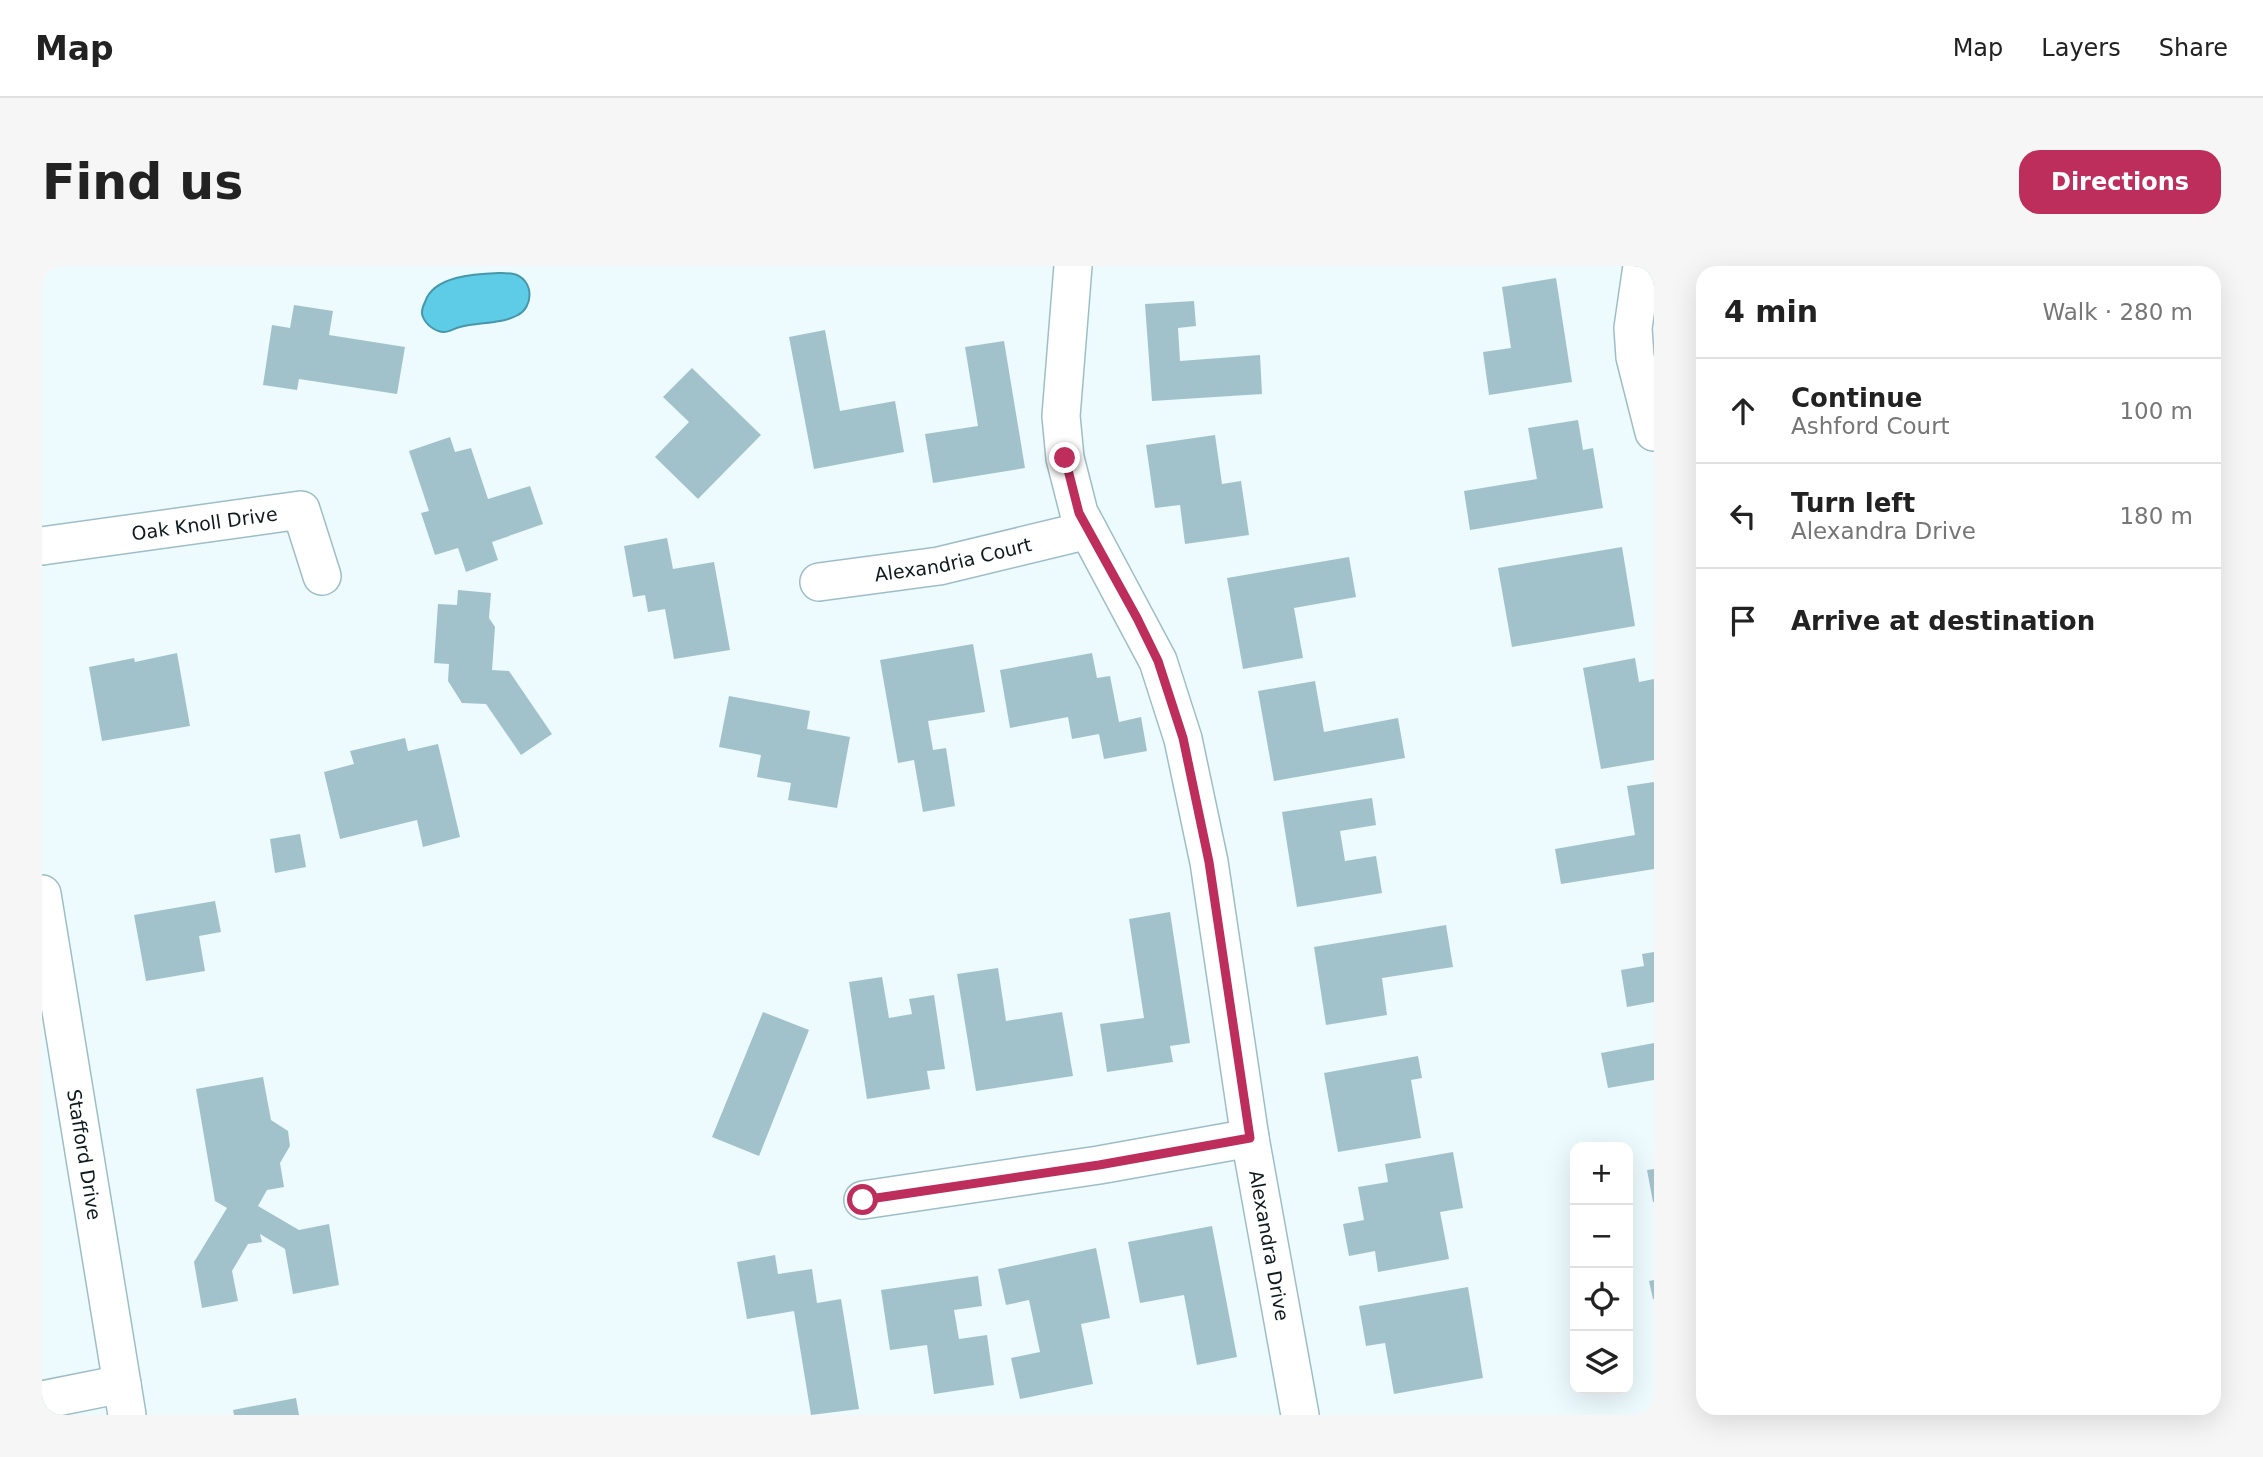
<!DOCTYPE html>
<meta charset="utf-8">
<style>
:root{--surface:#fff;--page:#f6f6f6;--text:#222;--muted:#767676;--line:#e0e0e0;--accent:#bd2e5d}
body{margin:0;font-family:"DejaVu Sans",sans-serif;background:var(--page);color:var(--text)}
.controls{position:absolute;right:21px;bottom:21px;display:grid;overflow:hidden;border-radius:14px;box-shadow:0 7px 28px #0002}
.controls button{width:63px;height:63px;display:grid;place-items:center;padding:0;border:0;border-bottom:2px solid var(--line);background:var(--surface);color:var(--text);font:35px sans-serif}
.stop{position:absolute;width:21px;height:21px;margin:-16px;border:5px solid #bd2e5d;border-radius:50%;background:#fff}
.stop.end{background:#bd2e5d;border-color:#fff;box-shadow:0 2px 7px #0008}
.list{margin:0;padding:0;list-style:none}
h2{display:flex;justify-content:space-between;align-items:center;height:91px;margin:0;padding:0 28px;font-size:30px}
h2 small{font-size:23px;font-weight:400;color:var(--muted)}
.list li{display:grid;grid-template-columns:46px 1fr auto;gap:21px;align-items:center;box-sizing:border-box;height:105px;padding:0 28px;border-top:2px solid var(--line)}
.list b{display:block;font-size:26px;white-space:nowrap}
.list p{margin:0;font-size:23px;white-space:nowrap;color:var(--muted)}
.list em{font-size:23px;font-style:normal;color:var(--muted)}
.icon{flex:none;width:38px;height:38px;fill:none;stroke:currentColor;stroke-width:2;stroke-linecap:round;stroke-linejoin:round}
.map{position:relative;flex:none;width:1612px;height:1149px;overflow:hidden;border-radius:21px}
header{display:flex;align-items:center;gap:42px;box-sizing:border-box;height:98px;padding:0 35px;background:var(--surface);border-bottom:2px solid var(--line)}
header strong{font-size:33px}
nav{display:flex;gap:38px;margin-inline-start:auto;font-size:24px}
.intro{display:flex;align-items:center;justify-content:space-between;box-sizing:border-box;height:168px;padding:0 42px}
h1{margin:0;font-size:49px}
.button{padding:18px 32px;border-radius:21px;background:var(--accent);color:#fff;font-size:24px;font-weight:700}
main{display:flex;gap:42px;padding:0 42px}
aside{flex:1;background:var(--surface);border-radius:21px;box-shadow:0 7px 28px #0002}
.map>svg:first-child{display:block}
</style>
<header>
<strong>Map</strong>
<nav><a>Map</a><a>Layers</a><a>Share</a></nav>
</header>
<div class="intro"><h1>Find us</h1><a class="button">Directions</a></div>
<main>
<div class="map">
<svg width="1612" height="1149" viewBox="0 0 1612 1149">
<rect width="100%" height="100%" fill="#edfafe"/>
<path fill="#5ecce7" stroke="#4697aa" stroke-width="2" d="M 459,7 C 464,7 471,7 475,9 C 492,17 491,41 476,49 C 460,58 436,56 418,61 C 413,62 407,66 402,66 C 394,66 384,59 381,51 C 379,47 381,40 383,36 C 392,9 435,8 459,7 Z"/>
<path fill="#a2c2cb" d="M 1514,12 L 1530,116 L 1447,129 L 1441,86 L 1469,82 L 1460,21 Z
M 1152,35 L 1154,60 L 1136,62 L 1138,95 L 1218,89 L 1220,128 L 1110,135 L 1103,38 Z
M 252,39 L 291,45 L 287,69 L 363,81 L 355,128 L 257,113 L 255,124 L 221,119 L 230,59 L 248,62 Z
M 783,64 L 798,145 L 853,135 L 862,186 L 772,203 L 747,71 Z
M 962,75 L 983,202 L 891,217 L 883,168 L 936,160 L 923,81 Z
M 650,102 L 719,169 L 656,233 L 613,191 L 647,156 L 621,131 Z
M 1536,154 L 1541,184 L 1551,182 L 1561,242 L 1428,264 L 1422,225 L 1495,213 L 1486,162 Z
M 1173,169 L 1180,218 L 1199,215 L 1207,269 L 1143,278 L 1138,239 L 1113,242 L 1104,179 Z
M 408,171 L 413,186 L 429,182 L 446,233 L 488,220 L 501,258 L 450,276 L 456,294 L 424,306 L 416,282 L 393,289 L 379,247 L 387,245 L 367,185 Z
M 625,272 L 631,303 L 672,296 L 688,384 L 632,393 L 623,343 L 606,346 L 603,329 L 591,331 L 582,280 Z
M 1580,281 L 1593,360 L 1470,381 L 1456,302 Z
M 1307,291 L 1314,331 L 1252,342 L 1261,392 L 1201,403 L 1185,312 Z
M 416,324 L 449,327 L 447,352 L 453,361 L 450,404 L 467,405 L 510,468 L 479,489 L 444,438 L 420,437 L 406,415 L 407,398 L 392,397 L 396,338 L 415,339 Z
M 931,378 L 943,446 L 886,455 L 891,484 L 904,482 L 913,540 L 881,546 L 872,494 L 856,497 L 838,394 Z
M 135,387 L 148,460 L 60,475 L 47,401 L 92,392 L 93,396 Z
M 1050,387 L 1055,412 L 1068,410 L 1077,456 L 1099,451 L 1105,485 L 1062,493 L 1057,468 L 1030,473 L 1026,451 L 968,462 L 958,404 Z
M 1593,392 L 1597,416 L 1612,413 L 1612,494 L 1559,503 L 1541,402 Z
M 1273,415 L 1282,466 L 1356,452 L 1363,492 L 1232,515 L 1216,425 Z
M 687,430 L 768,445 L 765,463 L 808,471 L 795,542 L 746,534 L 749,517 L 715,511 L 719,489 L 677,481 Z
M 363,472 L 366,485 L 396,478 L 418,571 L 381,581 L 375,554 L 298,573 L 282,506 L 312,498 L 308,485 Z
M 1612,516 L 1612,603 L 1519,618 L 1513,583 L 1593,569 L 1585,520 Z
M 1330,532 L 1334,559 L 1298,565 L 1303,595 L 1334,590 L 1340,627 L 1255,641 L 1240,546 Z
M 258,568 L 264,601 L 233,607 L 228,573 Z
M 173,635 L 179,666 L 157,670 L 163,705 L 104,715 L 92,649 Z
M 1128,646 L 1148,777 L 1128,780 L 1131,796 L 1065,806 L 1058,758 L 1102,752 L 1087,653 Z
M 1404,659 L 1411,701 L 1340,712 L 1345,749 L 1284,759 L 1272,681 Z
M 1612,686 L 1612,736 L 1585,741 L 1579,704 L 1602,700 L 1600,688 Z
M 956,702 L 964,755 L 1020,746 L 1031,810 L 934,825 L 915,708 Z
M 840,711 L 847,752 L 870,748 L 867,733 L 892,729 L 903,803 L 885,805 L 888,823 L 825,833 L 807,716 Z
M 721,746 L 767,764 L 717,890 L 670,871 Z
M 1612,777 L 1612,814 L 1566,822 L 1559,787 Z
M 1376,790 L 1380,812 L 1369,814 L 1379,872 L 1296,886 L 1282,807 Z
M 221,811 L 229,854 L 246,865 L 248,880 L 238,897 L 242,921 L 225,924 L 216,940 L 257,964 L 287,958 L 297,1019 L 251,1028 L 243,983 L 218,968 L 220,976 L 206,978 L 190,1005 L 196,1035 L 160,1042 L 152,996 L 185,942 L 173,935 L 154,823 Z
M 1411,886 L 1421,942 L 1398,946 L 1407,993 L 1336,1006 L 1333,985 L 1307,990 L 1301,958 L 1322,954 L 1316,921 L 1346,916 L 1343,898 Z
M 1612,903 L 1612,936 L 1611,936 L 1605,904 Z
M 1170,960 L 1195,1091 L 1155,1099 L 1142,1029 L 1098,1037 L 1086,976 Z
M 1054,982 L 1068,1052 L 1039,1058 L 1051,1118 L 978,1133 L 969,1092 L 998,1086 L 987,1034 L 964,1039 L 956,1003 Z
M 733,989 L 736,1008 L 770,1003 L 775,1037 L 799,1033 L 817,1143 L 769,1149 L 752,1045 L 705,1053 L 695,996 Z
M 936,1010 L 940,1040 L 912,1044 L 917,1073 L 945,1069 L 952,1119 L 892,1128 L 885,1079 L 848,1084 L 839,1024 Z
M 1612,1014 L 1612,1033 L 1611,1033 L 1607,1015 Z
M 1426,1021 L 1441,1112 L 1352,1128 L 1343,1077 L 1324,1080 L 1317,1040 Z
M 254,1132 L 257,1149 L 192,1149 L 191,1144 Z"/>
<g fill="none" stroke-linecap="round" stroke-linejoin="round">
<g stroke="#9ebec7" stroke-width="40">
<g id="minor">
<path id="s1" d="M 1031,0 L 1019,150 L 1023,192 L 1037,247 L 1116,395 L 1141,473 L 1167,596 L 1208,872 L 1258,1149"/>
<path d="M 1600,0 L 1591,62 L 1593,91 L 1612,166"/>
<path id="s2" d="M 0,280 L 259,244 L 280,310"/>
<path id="s3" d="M 777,316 L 897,300 L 1046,264"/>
<path id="s4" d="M 0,628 L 85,1149"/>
<path d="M 821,934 L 1057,899 L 1208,872"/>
<path d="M 0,1134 L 80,1118"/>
</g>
</g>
<use href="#minor" stroke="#fff" stroke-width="37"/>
</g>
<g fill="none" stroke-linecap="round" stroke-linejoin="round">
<path stroke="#bd2e5d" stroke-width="9" d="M 821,934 L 1057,899 L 1208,872 L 1167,596 L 1141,472 L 1116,395 L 1095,352 L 1037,247 L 1023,192"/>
</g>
<g text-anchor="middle" stroke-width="5" stroke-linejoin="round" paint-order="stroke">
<g font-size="19" fill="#0e1a1d" stroke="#fff">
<text dy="7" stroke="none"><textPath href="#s2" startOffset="164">Oak Knoll Drive</textPath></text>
<text dy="7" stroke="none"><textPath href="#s3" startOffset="136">Alexandria Court</textPath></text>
<text dy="7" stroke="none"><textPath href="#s4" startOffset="264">Stafford Drive</textPath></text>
<text dy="7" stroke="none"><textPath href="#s1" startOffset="1013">Alexandra Drive</textPath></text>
</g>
</g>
</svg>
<div class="controls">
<button>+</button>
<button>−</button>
<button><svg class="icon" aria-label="locate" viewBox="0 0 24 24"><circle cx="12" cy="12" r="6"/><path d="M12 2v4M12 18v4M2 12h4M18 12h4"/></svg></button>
<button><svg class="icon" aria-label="layers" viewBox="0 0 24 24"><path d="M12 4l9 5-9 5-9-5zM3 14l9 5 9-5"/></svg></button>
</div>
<div class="stop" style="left:821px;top:934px"></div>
<div class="stop end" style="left:1023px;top:192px"></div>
</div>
<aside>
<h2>4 min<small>Walk · 280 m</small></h2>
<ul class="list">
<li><svg class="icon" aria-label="ahead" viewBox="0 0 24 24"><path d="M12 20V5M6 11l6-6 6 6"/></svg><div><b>Continue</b><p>Ashford Court</p></div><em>100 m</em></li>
<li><svg class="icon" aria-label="left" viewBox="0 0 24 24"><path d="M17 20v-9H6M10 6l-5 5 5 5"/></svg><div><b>Turn left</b><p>Alexandra Drive</p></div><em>180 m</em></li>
<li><svg class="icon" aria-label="arrive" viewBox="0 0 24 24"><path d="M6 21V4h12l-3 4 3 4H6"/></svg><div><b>Arrive at destination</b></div></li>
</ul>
</aside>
</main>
